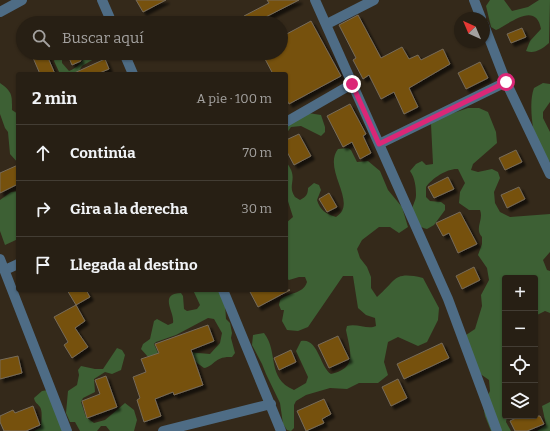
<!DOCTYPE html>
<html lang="es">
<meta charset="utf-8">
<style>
:root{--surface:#271f14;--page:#332c22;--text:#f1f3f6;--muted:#a4a2a0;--line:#433d34}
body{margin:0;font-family:Bitter,serif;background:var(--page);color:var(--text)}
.controls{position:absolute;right:12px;bottom:12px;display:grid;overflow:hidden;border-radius:4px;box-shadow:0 1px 3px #0004}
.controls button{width:36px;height:36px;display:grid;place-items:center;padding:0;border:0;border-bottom:1px solid var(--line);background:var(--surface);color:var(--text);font:20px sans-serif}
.compass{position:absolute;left:454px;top:12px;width:36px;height:36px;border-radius:50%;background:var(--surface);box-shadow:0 1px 3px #0004;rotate:316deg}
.stop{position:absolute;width:12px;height:12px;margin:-9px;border:3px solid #db2777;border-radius:50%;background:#fff}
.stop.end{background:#db2777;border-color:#fff;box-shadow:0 1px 4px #0008}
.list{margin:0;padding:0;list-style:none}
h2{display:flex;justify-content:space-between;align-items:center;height:52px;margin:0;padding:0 16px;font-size:17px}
h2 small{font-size:13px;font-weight:400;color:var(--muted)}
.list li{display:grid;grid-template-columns:26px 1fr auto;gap:12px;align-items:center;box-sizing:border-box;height:56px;padding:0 16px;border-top:1px solid var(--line)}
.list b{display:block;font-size:15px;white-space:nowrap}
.list em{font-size:13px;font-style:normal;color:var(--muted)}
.icon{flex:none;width:22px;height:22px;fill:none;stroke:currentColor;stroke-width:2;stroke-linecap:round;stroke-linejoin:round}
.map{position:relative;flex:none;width:550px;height:431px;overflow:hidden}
.search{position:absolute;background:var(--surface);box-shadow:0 1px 3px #0004;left:16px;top:16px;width:272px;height:44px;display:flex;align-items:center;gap:10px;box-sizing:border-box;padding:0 14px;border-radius:22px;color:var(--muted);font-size:15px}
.panel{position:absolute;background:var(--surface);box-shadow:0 1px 3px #0004;left:16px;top:72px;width:272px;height:220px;border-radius:4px}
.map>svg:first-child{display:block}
</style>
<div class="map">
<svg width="550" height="431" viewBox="0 0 550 431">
<defs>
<filter id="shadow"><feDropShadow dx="3.5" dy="3.5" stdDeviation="1" flood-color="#0009"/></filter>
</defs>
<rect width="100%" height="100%" fill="#34291a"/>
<path fill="#3d6034" d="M 490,0 L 504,0 L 512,11 L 528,7 L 539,0 L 550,0 L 549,43 C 542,49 535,54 526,51 L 530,41 L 541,29 C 536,0 508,25 496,30 L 491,27 L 486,6 Z
M 86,53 L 114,53 L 99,56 L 82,66 L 77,74 L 60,74 L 54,61 L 56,56 L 62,57 L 62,63 L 69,71 C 77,68 84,61 86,53 Z
M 0,83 C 13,92 12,96 12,110 L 18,114 L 18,163 L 10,154 L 8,132 L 5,128 L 0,114 Z
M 543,83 L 550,84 L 550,102 L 543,112 L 543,118 L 550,132 L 550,162 C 547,159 541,155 539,150 C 533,136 528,103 534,88 Z
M 468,108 L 479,108 L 488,112 L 496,132 L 497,143 L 473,164 L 471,170 L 478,172 L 492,169 L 498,172 L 500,178 L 494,192 L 495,203 L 500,212 L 510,217 L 550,214 L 550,252 L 543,260 L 547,270 L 550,271 L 550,313 L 545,311 L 535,316 L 535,278 L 505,278 L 505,416 L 507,416 L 506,422 L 511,431 L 491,431 L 485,416 L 483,405 L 490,391 L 489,380 L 479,373 L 466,335 L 475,329 L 482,306 L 481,295 L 489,280 L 487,268 L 478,255 L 482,244 L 482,237 C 474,228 484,220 480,210 L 469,210 L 459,203 L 460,192 L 465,183 L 458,169 C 448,168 432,178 426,187 L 426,197 L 430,201 L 441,202 L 445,205 L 445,210 L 434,225 L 427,229 C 419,228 413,220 412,211 C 412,205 416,201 416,195 C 416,187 415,178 410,171 L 416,164 L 422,161 L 426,165 L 433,164 L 431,124 L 439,118 Z
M 308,113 L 321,115 L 325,127 L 325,132 L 321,136 L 301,126 L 291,127 L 286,134 L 286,121 Z
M 348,148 L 351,150 L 357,162 L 368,161 L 380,171 L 388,190 L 402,207 L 408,227 L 399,233 L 390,227 L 379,227 L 362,240 L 357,249 L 360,258 L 367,267 L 371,277 L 371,288 L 377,297 C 397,280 393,271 423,278 L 439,308 L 438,320 L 427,342 L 418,346 L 398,337 L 388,342 L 384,362 L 388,375 L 378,383 L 359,383 L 347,389 L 330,388 L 306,395 L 296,401 L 294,405 L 294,428 L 291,431 L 287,430 L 283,424 L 280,403 L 266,374 L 262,364 L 252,345 L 253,335 L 264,333 C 279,352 266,378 294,390 L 306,383 L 308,377 L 296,351 L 301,341 C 318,337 320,367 331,374 C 358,368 350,351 346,330 L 347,326 C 357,323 368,330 376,326 L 375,318 L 366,315 L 358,308 L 353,276 L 343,276 L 308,327 L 298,331 L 287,330 L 282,321 L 284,310 L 281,310 L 279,305 L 280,300 C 287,292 303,295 307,282 L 305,277 L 299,277 L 289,280 L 286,278 L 286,223 L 293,217 L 286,195 L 286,162 C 300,179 286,184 295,197 L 300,200 C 306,197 308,194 308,188 L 314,183 L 319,185 L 321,190 L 317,200 C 320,210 326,214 336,217 C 359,203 322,170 338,149 Z
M 18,191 L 18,239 L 5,245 L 0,231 L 0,200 L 11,192 Z
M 193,290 L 217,291 L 220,293 L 225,304 L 226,319 L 230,323 L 232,333 L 231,338 L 235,353 L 232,357 C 214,356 215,366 204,368 L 193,360 L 187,352 L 210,354 L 220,343 L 222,333 L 214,319 L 208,318 L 176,335 L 156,342 L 154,344 L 158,353 L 157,359 L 149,358 L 141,349 L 143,344 L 150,339 L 154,321 L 157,319 L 168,325 L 173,323 C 175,312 158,294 181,293 L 183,296 L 184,309 L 187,311 L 197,309 L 200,305 Z
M 117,348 L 122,350 L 125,355 L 121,370 L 112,374 L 105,372 L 94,379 L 95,392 L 83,398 L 81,402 L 86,417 L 94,423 L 105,420 L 125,403 L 134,410 L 137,420 L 134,431 L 110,431 L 106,426 L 101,426 L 97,431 L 80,431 L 75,422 L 70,422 L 66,413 L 68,391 L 77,385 L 79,375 L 78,370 L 81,366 L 95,369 L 103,369 Z
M 48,390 L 71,429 L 72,431 L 34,431 L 41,427 C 41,421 43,412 40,407 C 37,403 35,403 34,398 L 42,391 Z
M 550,402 L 550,431 L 537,431 L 546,425 L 542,406 Z"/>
<path fill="#765109" stroke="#776b5a" filter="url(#shadow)" d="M 136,0 L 166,0 L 143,12 Z
M 267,0 L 299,0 L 254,23 L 248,23 L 244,16 L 269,3 Z
M 358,15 L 381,58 L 402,47 L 409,59 L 418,55 L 421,60 L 443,49 L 450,64 L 409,88 L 418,107 L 404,114 L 394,92 L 381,99 L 369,75 L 363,79 L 353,60 L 356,58 L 339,25 Z
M 311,21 L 341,76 L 289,104 L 286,98 L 286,74 L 273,74 L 265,59 L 276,53 L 281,53 L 281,37 Z
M 522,28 L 526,37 L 511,43 L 507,34 Z
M 31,53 L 46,53 L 55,74 L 40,74 Z
M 67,53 L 78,53 L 81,61 L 72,65 Z
M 105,59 L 109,69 L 97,74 L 72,74 Z
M 480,62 L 488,78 L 466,89 L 458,73 Z
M 350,104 L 366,134 L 363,136 L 371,153 L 360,159 L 352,142 L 343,147 L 327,116 Z
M 299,134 L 311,156 L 294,165 L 286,150 L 286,140 Z
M 516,150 L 522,162 L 505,170 L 499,158 Z
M 18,165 L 18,184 L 0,193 L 0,173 Z
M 448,177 L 454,189 L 434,198 L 428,187 Z
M 519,187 L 525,199 L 507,208 L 501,195 Z
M 329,193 L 337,207 L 327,212 L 319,199 Z
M 460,212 L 477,244 L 458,253 L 449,233 L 443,236 L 436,223 Z
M 474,267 L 480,280 L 462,289 L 456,276 Z
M 67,290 L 86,290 L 90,297 L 76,305 Z
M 249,290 L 290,290 L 258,307 Z
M 76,305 L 85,321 L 75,328 L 88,347 L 72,358 L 64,345 L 68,342 L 54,317 Z
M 208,325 L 214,341 L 191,350 L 203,385 L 174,395 L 173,392 L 155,399 L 161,416 L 144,422 L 137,400 L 140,398 L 133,377 L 146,372 L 141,359 L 159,353 L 155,344 Z
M 338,336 L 349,359 L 329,368 L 318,345 Z
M 442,343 L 449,358 L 404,379 L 397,364 Z
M 291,350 L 296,362 L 279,370 L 274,358 Z
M 18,356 L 22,373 L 0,379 L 0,360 Z
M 106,376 L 117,407 L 87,418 L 82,401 L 100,394 L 95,380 Z
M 398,379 L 407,398 L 391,406 L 382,387 Z
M 324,399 L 331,414 L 322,419 L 324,423 L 306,431 L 297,411 Z
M 33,406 L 40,425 L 26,431 L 4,431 L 0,422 L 0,416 L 13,410 L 15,413 Z
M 520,416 L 540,416 L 544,424 L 527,431 L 515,431 L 510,421 Z"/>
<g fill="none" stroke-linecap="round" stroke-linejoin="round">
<path stroke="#4e6c85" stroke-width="10" d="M 102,0 L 112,23
M 315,0 L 448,299 L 497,431
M 474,0 L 481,18
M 0,12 L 22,0
M 327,24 L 374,0
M 484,25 L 506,82 L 550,174
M 124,53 L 133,74
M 286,122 L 352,84
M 379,144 L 506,82
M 0,259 L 67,431
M 5,270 L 18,264
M 223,290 L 281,431
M 163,431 L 271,404"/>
</g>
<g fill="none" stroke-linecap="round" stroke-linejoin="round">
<path stroke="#db2777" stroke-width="5" d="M 352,84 L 379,144 L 506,82"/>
</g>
</svg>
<div class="controls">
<button>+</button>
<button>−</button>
<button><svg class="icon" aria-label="locate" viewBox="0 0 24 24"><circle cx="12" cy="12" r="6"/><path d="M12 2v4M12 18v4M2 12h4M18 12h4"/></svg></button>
<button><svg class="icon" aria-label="layers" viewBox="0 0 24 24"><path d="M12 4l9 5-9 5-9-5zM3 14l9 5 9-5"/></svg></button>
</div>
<svg class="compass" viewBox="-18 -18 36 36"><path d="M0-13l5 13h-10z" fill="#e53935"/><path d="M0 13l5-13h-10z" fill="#a4a2a0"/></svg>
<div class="stop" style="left:506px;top:82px"></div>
<div class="stop end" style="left:352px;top:84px"></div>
<div class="search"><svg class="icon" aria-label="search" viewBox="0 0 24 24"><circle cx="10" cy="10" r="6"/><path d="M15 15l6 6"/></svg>Buscar aquí</div>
<section class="panel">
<h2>2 min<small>A pie · 100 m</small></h2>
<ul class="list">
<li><svg class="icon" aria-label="ahead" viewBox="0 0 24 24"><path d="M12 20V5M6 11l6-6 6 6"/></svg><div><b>Continúa</b></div><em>70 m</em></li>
<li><svg class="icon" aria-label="right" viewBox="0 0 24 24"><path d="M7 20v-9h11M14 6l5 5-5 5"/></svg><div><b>Gira a la derecha</b></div><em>30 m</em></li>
<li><svg class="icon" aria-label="arrive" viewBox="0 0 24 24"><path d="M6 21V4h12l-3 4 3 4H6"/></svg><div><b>Llegada al destino</b></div></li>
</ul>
</section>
</div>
